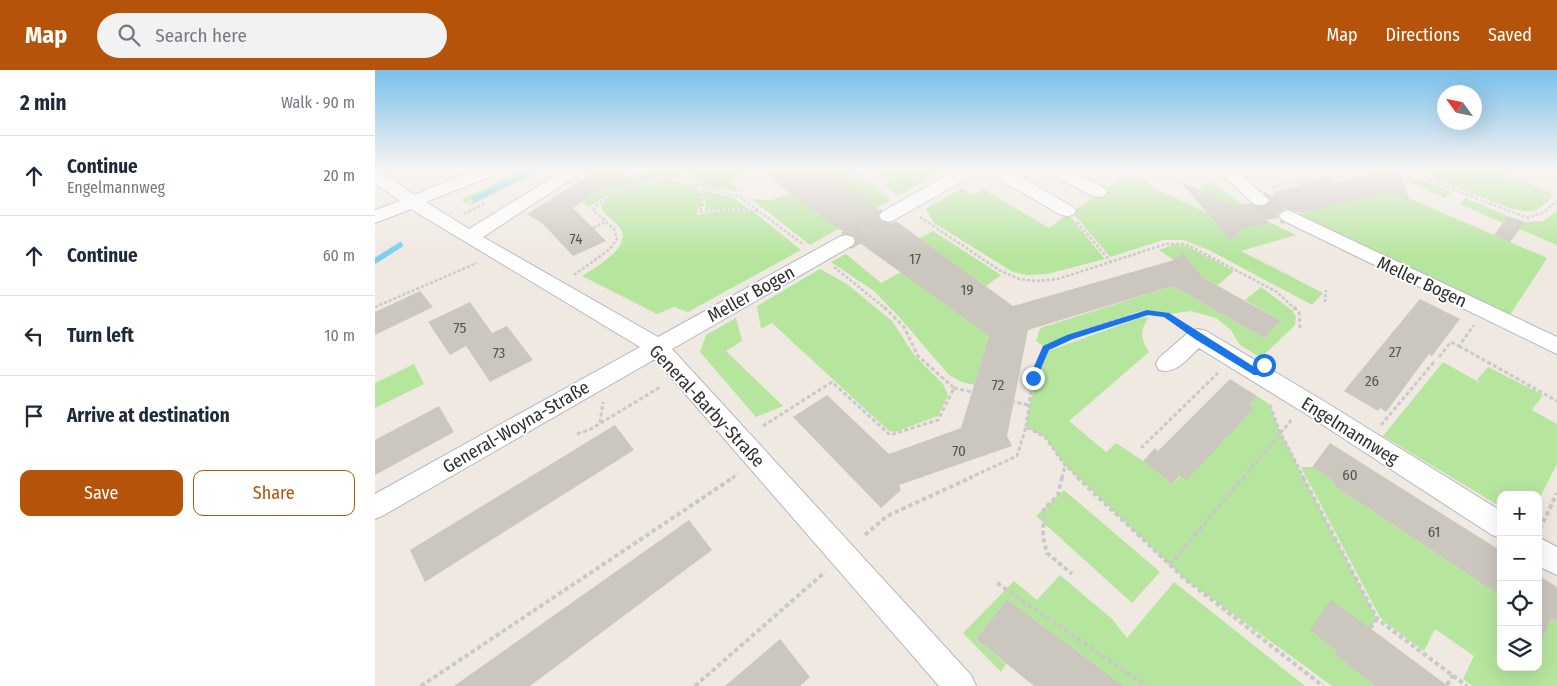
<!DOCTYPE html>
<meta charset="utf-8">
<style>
:root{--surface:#fff;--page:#f2f2f3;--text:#1f2937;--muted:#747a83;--line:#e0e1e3;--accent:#b45309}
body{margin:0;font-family:"Fira Sans Condensed",sans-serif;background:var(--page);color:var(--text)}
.controls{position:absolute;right:15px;bottom:15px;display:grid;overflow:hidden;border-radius:10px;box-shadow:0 5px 20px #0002}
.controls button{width:45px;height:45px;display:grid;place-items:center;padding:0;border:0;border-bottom:1px solid var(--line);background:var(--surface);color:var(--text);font:25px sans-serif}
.compass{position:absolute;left:1062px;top:15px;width:45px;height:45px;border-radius:50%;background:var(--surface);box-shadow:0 5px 20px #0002;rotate:303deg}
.stop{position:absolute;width:15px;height:15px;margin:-11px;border:4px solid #1a73e8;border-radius:50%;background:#fff}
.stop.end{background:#1a73e8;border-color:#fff;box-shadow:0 1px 5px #0008}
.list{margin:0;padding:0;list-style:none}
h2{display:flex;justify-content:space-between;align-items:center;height:65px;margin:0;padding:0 20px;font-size:21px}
h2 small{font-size:16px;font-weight:400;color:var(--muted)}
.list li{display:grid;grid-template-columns:32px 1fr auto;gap:15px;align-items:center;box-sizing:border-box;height:80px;padding:0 20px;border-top:1px solid var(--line)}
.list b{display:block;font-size:19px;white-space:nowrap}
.list p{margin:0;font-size:16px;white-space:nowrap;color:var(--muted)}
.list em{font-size:16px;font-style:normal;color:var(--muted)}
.actions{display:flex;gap:10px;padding:15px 20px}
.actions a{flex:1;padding:11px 0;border:1px solid var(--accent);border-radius:10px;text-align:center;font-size:18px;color:var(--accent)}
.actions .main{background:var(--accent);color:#fff}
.icon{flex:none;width:28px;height:28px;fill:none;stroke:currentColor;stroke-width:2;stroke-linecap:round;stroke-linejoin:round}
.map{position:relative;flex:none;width:1182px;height:616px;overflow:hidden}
header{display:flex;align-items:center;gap:30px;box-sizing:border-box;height:70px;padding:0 25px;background:var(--accent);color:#fff}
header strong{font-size:24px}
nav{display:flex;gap:28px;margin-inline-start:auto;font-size:18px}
.search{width:350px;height:45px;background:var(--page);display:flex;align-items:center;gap:12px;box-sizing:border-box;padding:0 18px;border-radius:28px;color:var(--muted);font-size:19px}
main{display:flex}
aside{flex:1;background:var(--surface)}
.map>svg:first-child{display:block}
</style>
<header>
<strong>Map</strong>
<div class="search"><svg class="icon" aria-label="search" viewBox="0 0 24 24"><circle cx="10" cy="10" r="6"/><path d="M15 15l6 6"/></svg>Search here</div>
<nav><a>Map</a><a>Directions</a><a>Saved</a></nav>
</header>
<main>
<aside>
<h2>2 min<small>Walk · 90 m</small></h2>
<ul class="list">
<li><svg class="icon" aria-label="ahead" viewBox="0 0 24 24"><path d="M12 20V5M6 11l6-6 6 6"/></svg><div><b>Continue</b><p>Engelmannweg</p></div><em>20 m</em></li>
<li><svg class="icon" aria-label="ahead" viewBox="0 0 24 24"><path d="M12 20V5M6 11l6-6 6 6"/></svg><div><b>Continue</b></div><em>60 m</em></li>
<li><svg class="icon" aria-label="left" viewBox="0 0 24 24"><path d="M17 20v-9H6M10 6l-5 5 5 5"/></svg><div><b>Turn left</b></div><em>10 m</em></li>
<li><svg class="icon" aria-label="arrive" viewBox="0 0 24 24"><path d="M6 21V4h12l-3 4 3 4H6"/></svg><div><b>Arrive at destination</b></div></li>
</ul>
<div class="actions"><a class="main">Save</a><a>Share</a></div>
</aside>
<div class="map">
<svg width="1182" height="616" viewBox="0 0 1182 616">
<rect width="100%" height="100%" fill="#efe9e1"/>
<path fill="#b6e59e" d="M 146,100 L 154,100 L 91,133 L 86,130 Z
M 159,100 L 166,100 L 97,135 L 94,134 Z
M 319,100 L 372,100 L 361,107 L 358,111 L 363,122 L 328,115 L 319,108 Z
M 454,100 L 470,100 L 516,130 L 501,138 L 450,102 Z
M 568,100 L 523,126 L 509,116 L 515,112 L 497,101 Z
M 1053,100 L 1119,100 L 1179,124 C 1165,141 1159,144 1137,139 L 1062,110 Z
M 307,101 C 302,111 285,109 275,110 C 252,114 234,123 215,136 L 207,133 L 249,106 Z
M 753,104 L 773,111 L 778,118 L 831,142 L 856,171 L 867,159 L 896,153 L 921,165 L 866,181 L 948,223 L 937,235 L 834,180 L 808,170 L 788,170 L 735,187 L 697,142 Z
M 1046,109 L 1076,122 L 1070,128 L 1032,111 Z
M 838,110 L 852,124 L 869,135 L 859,138 L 823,120 Z
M 291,111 C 309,111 328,115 327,137 L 322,140 L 322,145 L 351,140 L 379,142 L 426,180 L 313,242 L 299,237 L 282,244 L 207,206 C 220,198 258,177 245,158 C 240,150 230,146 226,138 C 229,119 275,113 291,111 Z
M 587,118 L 598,125 L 608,119 L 674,158 L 693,144 L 730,189 L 672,204 L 652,205 L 638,202 L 559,153 L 551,139 Z
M 326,120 L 357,127 L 376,140 L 359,138 L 330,140 L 331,132 Z
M 1017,121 L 1172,188 L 1135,245 L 922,145 L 960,133 L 963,134 Z
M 415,123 L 463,159 L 435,175 L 376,129 L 396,130 Z
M 1090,128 L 1133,146 L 1128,153 L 1085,134 Z
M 1182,141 L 1182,175 L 1144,159 L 1150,152 L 1168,151 Z
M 558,161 L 626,205 L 611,216 L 544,168 Z
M 800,174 L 812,176 L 859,201 L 843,215 L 829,208 L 807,182 L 799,190 L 784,180 Z
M 471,184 L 506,213 L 526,202 L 614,266 L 599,315 L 587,312 L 574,305 L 525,248 L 499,221 L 456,192 Z
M 445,199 L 472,214 L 517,251 L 540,286 L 568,314 L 573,325 L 563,346 L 520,362 L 514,361 L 397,253 L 386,259 L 382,236 Z
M 798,216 L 889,268 L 906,251 L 870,230 L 886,217 L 918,241 L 921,247 L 920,255 L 886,288 L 864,274 L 856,260 L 841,248 L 816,241 L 795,244 L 775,240 L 762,242 L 702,262 L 670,277 L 661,271 L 665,258 Z
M 774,247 C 764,261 766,269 774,282 L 694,351 L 731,382 L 741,373 L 768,391 L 797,414 L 852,368 L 846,363 L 860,348 L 866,352 L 879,338 L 874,335 L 882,326 L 894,334 L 905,362 L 1002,549 L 995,558 L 962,581 L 960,585 L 1000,616 L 957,616 L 810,509 L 690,395 L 670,367 L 651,357 C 654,329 662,306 674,281 L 764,248 Z
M 361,248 L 367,271 L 351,281 L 408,336 L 381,347 L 325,282 L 331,265 Z
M 1068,292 L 1107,314 L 1102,310 L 1113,297 L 1168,325 L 1157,340 L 1182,354 L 1182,394 L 1163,431 L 1163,425 L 1126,425 L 1126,437 L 1008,366 Z
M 39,294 L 49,314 L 0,338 L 0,313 Z
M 926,397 L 937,397 L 959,411 L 958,415 L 1126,526 L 1126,597 L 1163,597 L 1163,546 L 1174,553 L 1176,548 L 1182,552 L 1182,616 L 1098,616 L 1088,609 L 1099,586 L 1060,559 L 1049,581 L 1011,553 L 1005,547 Z
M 689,420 L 785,502 L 757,533 L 661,446 Z
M 685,505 L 737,549 L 752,568 L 799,512 L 930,616 L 749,616 L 632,529 L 601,569 L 631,594 L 626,602 L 588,563 L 639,511 L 662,530 Z"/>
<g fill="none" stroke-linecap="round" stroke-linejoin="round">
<path stroke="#75cff0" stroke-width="5.5" d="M 100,129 L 157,100
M 0,191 L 25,175"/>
</g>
<path fill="#cbc7bf" d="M 223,100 L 257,100 L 198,138 L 231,171 L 198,186 L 168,154 L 152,144 Z
M 387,100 L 447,100 L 506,141 L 502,146 L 506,152 L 514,154 L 521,151 L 638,236 L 799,190 L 807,182 L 829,208 L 906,251 L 889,268 L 798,216 L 653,260 L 632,366 L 637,376 L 524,415 L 526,420 L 506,438 L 418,347 L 452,325 L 514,384 L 586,358 L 614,266 L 482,171 L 479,165 L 463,159 L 415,123 Z
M 996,100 L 1024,100 L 1034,129 L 1017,122 L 925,143 L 912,138 L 906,141 L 902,145 L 903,148 L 891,150 L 896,153 L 867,159 L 856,171 L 805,111 L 859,137 L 875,133 L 885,137 L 892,135 L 896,130 L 894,127 L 901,125 L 898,122 L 955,107 L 962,112 L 997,105 Z
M 1133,146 L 1150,152 L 1135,172 L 1119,165 Z
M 45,221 L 58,237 L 0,265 L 0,242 Z
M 1045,229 L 1085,249 L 1057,286 L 1054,284 L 1011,342 L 1005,338 L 1003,341 L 969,321 Z
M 95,232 L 117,263 L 132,256 L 158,290 L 115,312 L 91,276 L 75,285 L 53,252 Z
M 855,309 L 882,326 L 874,335 L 879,338 L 812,410 L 805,406 L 797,414 L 768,391 L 780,378 L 783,381 Z
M 64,336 L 79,362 L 0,405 L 0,370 Z
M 240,355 L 259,380 L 50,512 L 35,480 Z
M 955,373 L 1126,481 L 1126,526 L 958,415 L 959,411 L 937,397 Z
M 314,450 L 337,480 L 155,616 L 79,616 Z
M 1163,505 L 1182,517 L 1182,552 L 1176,548 L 1163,579 Z
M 632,529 L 749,616 L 659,616 L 601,569 Z
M 956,530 L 995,558 L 1073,616 L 1000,616 L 960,585 L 962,581 L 935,560 Z
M 405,569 L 435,607 L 425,616 L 350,616 Z"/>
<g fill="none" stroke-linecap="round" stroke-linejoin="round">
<path stroke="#c8c4bd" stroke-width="19" stroke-dasharray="19 9" stroke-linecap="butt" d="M 885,130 L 913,146
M 471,171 L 513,146"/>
<g stroke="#b4b7c1" stroke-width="2">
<path id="minor" d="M 0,100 L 6,101 L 39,125 L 99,100 L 123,100 L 121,104 L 51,132 L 94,159 L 190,100 L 210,100 L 108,167 L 283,267 L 464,167 L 471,165 L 478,167 L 480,171 L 478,175 L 297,279 L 596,605 L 601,616 L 564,616 L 280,289 L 9,445 L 0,449 L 0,424 L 265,277 L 36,139 L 0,153 L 0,140 L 25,131 L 0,113 Z
M 581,100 L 602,100 L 600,104 L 519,150 L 513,152 L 507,150 L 504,146 L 507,142 Z
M 613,100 L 634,100 L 698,137 L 701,141 L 698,145 L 692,146 L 686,145 L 615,104 Z
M 674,100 L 695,100 L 729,118 L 732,122 L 729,126 L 723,127 L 717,126 L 676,104 Z
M 842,100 L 861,100 L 894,130 L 891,134 L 885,135 L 879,134 Z
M 913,140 L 1182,267 L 1182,284 L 907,150 L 904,146 L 907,142 Z
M 823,259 L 831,261 L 947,330 L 1126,441 L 1126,468 L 1117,465 L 931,344 L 824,278 C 812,289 801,305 784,300 L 781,294 L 784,288 L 815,261 Z
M 1163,467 L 1182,477 L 1182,505 L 1163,496 Z"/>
</g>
<path stroke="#c9c9c9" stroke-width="2.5" stroke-dasharray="3 2" stroke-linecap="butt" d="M 474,100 L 514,126
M 1025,101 L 1045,104 L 1043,100
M 1045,104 L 1069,116 L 1153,148 L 1169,142 L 1182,131
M 481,105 L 496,100
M 320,115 C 326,123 333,135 323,142
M 897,117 L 951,106 L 963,100
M 325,142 L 349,139 L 384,141
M 89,144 L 110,133
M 545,147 L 624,200 L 644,209 L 661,211 L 683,209 L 791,174 L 811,174 L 902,222 L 920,239
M 702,152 L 736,192
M 218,158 L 231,152
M 459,197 L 511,239
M 199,205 L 235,179 L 242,169 L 239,159 L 218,140 C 241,111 278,111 312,107 L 320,114 L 365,127 L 429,175
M 950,232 L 951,220
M 0,237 L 102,193"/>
<path stroke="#c9c9c9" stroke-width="3" stroke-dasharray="4 2.5" stroke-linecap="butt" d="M 919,237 L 924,242 L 925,258
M 1084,276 L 1182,331
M 1064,287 L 1076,272 L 1084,276 L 1099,255
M 579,318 L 653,335
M 895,335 L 905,362 L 929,408
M 225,353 L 228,332
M 1006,355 L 1059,292
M 388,356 L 457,312 L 515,365 L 563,350 L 579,318 L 543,286 L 529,257 L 509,237
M 651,357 L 658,307 L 671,278 C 703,264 754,238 790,245 C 796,246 801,251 806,255
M 202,364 L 216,359 L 285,317
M 766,378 L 843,303
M 357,408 L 363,404
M 594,408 L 642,386 L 651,357 L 670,367 L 690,395 L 704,408
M 687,408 L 690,395
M 868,408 L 918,348"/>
<path stroke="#c9c9c9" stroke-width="4" stroke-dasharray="4.5 3" stroke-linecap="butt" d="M 687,407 L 683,425 L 669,439 L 668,467 L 672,483 L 697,504
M 702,407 L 810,509 L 948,616
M 928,407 L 1002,549 L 1092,616
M 1165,459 L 1182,423
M 490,465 L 512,446 L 597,407
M 795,495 L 869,407
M 622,513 L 771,616
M 995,558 L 1002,549
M 1072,615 L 1078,605
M 46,616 L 359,407
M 320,616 L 450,502"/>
<use href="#minor" fill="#fff" fill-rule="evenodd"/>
</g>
<linearGradient id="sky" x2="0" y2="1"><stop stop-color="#7abfeb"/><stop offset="0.53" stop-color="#f8f5f2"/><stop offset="1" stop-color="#f8f5f2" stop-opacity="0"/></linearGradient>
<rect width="1182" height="187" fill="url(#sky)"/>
<path fill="#1a73e8" d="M 772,240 L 794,243 L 881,298 L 889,292 L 893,295 L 885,305 L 879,305 L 820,269 L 789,247 L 773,245 L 698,269 L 674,280 L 661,310 L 656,310 L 654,308 L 668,276 L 692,265 Z"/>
<g text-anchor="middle" stroke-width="4" stroke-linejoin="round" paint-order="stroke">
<g font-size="15" fill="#555452">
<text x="201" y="174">74</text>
<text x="540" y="194">17</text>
<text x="592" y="225">19</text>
<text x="85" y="263">75</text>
<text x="1020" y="287">27</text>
<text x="124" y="288">73</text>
<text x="997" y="316">26</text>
<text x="623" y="320">72</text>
<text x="584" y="386">70</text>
<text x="975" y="410">60</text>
<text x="1059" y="467">61</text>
</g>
<g font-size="18" fill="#2e2e2e" stroke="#fff">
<text transform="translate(1047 212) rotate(25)" y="6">Meller Bogen</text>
<text transform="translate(376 224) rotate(-29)" y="6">Meller Bogen</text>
<text transform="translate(332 336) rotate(47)" y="6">General-Barby-Straße</text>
<text transform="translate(141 357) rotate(-30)" y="6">General-Woyna-Straße</text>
<text transform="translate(975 361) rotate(32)" y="6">Engelmannweg</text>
</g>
</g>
</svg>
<div class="controls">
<button>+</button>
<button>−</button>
<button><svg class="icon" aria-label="locate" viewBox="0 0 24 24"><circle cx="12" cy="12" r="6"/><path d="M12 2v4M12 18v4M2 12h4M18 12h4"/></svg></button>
<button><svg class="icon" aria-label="layers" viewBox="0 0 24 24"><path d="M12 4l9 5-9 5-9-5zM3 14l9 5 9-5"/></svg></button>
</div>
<svg class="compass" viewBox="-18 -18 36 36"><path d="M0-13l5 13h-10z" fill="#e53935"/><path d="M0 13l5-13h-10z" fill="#747a83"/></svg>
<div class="stop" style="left:889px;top:295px"></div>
<div class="stop end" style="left:658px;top:308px"></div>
</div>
</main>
